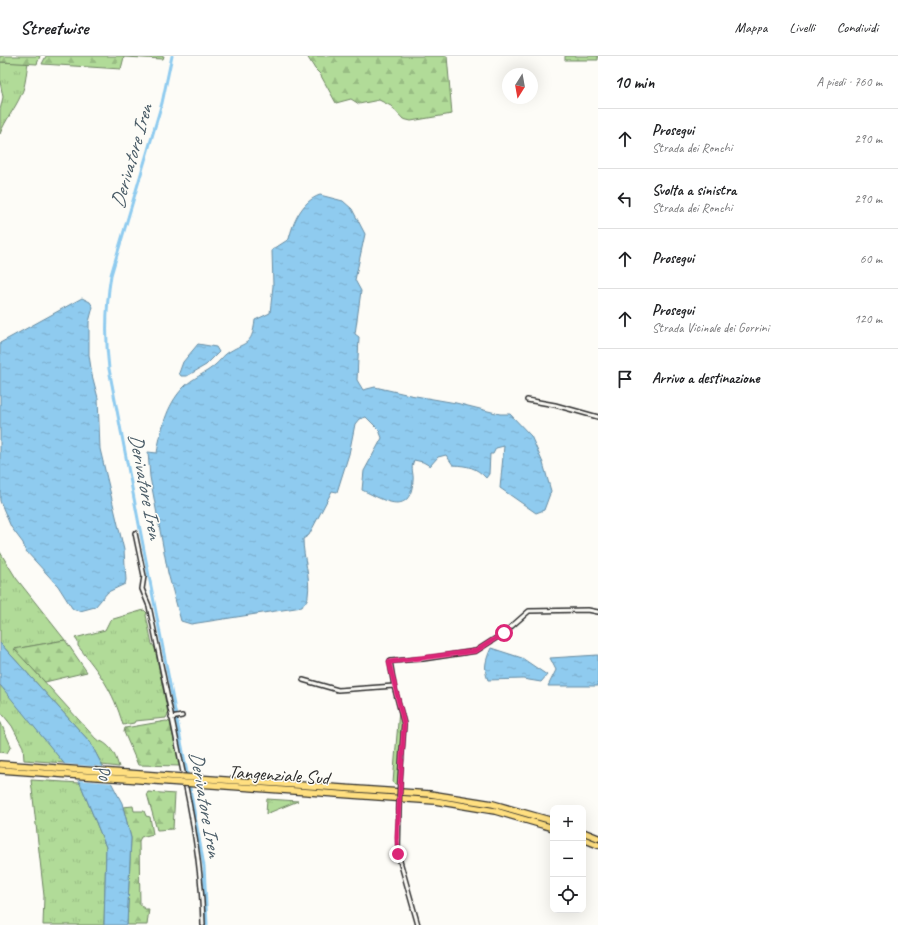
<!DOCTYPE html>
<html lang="it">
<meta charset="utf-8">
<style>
:root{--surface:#fff;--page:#f2f2f2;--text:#202124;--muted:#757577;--line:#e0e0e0}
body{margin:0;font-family:Caveat,sans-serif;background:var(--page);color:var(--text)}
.controls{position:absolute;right:12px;bottom:12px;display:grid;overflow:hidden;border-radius:8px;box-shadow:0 4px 16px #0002}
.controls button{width:36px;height:36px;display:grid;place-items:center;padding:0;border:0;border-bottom:1px solid var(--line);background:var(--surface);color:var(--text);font:20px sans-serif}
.compass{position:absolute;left:502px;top:12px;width:36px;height:36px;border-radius:50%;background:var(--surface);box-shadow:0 4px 16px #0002;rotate:191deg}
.stop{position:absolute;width:12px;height:12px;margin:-9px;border:3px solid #db2777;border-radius:50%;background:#fff}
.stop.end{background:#db2777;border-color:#fff;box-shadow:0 1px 4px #0008}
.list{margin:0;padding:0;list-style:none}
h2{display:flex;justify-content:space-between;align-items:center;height:52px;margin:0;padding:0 16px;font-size:17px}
h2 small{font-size:13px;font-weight:400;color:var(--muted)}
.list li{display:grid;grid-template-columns:26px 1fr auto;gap:12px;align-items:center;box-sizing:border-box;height:60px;padding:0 16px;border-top:1px solid var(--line)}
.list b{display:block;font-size:15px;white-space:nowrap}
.list p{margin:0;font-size:13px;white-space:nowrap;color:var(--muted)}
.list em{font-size:13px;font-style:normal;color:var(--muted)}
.icon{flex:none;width:22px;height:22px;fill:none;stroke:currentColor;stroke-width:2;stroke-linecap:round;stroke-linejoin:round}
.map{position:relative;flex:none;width:598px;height:869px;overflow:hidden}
header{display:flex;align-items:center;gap:24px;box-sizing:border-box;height:56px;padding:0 20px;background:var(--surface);border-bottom:1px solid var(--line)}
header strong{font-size:19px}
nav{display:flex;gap:22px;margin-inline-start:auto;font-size:14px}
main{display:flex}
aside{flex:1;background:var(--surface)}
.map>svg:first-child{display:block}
</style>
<header>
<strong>Streetwise</strong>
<nav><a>Mappa</a><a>Livelli</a><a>Condividi</a></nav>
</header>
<main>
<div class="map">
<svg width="598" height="869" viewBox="0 0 598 869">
<defs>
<pattern id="grass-tufts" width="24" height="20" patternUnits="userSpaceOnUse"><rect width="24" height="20" fill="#b1db98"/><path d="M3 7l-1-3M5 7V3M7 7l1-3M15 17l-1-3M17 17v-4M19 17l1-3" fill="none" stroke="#98bc83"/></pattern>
<pattern id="forest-firs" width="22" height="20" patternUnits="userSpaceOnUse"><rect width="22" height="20" fill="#b1db98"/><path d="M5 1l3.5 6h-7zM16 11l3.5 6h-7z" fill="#98bc83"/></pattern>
<pattern id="water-ripples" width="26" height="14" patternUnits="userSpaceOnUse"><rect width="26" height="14" fill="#8fcbef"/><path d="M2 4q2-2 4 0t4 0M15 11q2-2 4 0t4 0" fill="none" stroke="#7caecd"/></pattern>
</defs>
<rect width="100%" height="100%" fill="#fdfcf7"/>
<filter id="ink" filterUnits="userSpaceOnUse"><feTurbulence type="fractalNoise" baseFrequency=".025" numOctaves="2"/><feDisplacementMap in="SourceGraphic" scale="8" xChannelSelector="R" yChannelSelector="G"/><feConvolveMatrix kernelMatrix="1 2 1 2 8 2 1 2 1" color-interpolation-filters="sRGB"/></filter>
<g filter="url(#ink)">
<path fill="url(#grass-tufts)" stroke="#6e8362" d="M 0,6 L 28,7 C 26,17 26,29 21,39 C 15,53 5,64 0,78 L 0,54 L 3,41 L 0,26 Z
M 0,496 L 16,522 L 65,584 L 15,593 L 96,683 C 110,688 115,697 119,711 L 102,709 L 90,686 L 0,587 Z
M 144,554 L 147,557 L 146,559 L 152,588 L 155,592 L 168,658 L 166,662 L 135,665 L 134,667 L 123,669 C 113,634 100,618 78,590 L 78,586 L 75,582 L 105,574 L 110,564 Z
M 0,629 L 6,635 L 64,707 L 24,704 L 23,691 L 12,670 L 0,655 Z
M 399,654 L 402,663 L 398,729 L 393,727 Z
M 31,724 L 80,727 L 106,791 L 104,869 L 43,869 L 44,840 Z
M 267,743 L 298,745 L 266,758 Z"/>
<path fill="url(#forest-firs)" stroke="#6e8362" d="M 0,0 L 40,0 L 37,8 L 0,6 Z
M 46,0 L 164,0 L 163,3 L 124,1 L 121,13 L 42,8 Z
M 307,0 L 447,0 L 452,58 L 411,65 L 403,63 L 391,50 L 379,44 L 359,48 L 351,43 L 336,47 L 320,18 L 315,13 Z
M 565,0 L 598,0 L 598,4 L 565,4 Z
M 65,584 L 87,616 L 45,626 L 14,593 Z
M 166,665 L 170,666 L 180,710 L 138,709 L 124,676 L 125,672 Z
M 148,736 L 175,738 L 173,773 L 157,774 L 147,738 Z
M 133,750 L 134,755 L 144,755 L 146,760 L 150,761 L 153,778 L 141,781 L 139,785 L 140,849 L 145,853 L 149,853 L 147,869 L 127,869 L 131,782 L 123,751 Z"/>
<path fill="#b1db98" stroke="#6e8362" d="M 0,665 L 11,690 L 7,697 L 0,696 Z"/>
<path fill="url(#water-ripples)" stroke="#678ba1" d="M 320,139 L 343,145 L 352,153 L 365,178 L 355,224 L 361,235 L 355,278 L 359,281 L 357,324 L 363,334 L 375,331 L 410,339 L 456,347 L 500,358 L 510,358 L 531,380 L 543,407 L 551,435 L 544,454 L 536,457 L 500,432 L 504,390 L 496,392 L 493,398 L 490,398 L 489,418 L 486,422 C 476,411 468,410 453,409 L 446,399 L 438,401 L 430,410 L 423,406 L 414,404 C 410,414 414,416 413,425 C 410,462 382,443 362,434 L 364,415 L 382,382 L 379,374 L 366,361 L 359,363 L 355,368 L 349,398 L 337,436 L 332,435 L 309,479 L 303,483 C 303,502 311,521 308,540 C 308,544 304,547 302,551 L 191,568 L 181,565 L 168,517 L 150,421 L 148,396 L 157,397 C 161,374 166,350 183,332 C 192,322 205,318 215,309 C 219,306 222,301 226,298 C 244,285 252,292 255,264 L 270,257 L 273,230 L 272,194 L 289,183 C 293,166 302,145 320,139 Z
M 82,242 L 90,246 L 93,251 L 89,266 L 89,299 L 92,319 L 98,342 L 100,393 L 124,494 L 126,524 L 125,528 L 108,536 L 95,551 L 80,555 L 75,554 L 72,552 L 58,530 L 25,494 L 23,487 L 11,471 L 0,445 L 0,287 Z
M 198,288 L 216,291 L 219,296 L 206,309 L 187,320 L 181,320 L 179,317 L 183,306 Z
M 0,587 L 90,686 L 122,747 L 131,782 L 127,869 L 104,869 L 106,791 L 80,727 L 0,629 Z
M 491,592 L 522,602 L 547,619 L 541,626 L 523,623 L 488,624 C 483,613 486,603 491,592 Z
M 598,599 L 598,630 L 548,630 L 556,614 L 550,602 Z"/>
<path fill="#fdfcf7" d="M 63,708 L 105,711 L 114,727 L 76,724 Z"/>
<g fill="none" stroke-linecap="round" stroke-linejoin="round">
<path stroke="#8fcbef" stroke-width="3" d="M 172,0 L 162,47 L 111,219 C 106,250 105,281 109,313 L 188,722
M 189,727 L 204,810 L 207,869"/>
<g stroke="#2b2b2b" stroke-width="6">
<path id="minor" d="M 527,344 L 555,349 L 598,361
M 135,477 L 144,520 L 142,533 L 149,550 L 184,721
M 303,624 L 338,634 L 394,630
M 171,662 L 182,660
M 400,724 L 404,668 L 394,630 L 390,605 L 423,603 L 476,595 L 504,577 L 529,555 L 588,554 L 598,556
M 185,726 C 195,774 202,820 203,869
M 399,750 L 398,798 L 418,869"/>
</g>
<g stroke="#2b2b2b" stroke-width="8">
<path id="motorway" d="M 0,708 L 182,721
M 0,714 L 183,727
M 196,722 L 430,738 L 493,748 L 553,765
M 198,728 L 435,745 L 495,755 L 553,772
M 583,776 L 598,782
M 583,783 L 598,789"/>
</g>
<use href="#minor" stroke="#fdfcf7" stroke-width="3"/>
<use href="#motorway" stroke="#ffdf80" stroke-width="5.5"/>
<g stroke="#2b2b2b" stroke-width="6" stroke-linecap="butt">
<path id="minor-bridge" d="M 399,750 L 400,724"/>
</g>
<g stroke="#2b2b2b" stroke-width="8" stroke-linecap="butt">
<path id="motorway-bridge" d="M 182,721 L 196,722
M 183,727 L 198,728"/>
</g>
<use href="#minor-bridge" stroke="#fdfcf7" stroke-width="3"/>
<use href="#motorway-bridge" stroke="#ffdf80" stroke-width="5.5"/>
</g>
</g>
<g fill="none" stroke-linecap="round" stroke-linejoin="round" filter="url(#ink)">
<path stroke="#db2777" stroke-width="5" d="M 398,798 L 397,781 L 404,668 L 389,606 L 476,595 L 504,577"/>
</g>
<g text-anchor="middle" stroke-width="3" stroke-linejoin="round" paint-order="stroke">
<g font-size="19" fill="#2b2b2b" stroke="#fdfcf7">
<text transform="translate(279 718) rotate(4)" y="7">Tangenziale Sud</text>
</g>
<g font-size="20" font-style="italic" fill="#495b66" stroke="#fdfcf7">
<text transform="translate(131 100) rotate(-74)" y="7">Derivatore Iren</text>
<text transform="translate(146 430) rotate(79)" y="7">Derivatore Iren</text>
<text transform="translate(103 715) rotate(64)" y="7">Po</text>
<text transform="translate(206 748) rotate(80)" y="7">Derivatore Iren</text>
</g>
</g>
</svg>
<div class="controls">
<button>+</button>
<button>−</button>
<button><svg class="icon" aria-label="locate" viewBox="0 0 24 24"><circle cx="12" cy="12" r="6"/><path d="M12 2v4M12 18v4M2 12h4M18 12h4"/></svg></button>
</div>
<svg class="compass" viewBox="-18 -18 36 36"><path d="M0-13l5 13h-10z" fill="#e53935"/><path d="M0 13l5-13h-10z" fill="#757577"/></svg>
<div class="stop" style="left:504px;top:577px"></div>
<div class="stop end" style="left:398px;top:798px"></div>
</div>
<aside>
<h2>10 min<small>A piedi · 760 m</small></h2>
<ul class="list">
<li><svg class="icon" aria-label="ahead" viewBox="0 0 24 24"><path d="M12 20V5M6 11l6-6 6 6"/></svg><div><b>Prosegui</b><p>Strada dei Ronchi</p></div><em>290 m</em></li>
<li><svg class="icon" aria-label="left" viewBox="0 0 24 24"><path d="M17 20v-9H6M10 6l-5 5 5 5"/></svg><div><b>Svolta a sinistra</b><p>Strada dei Ronchi</p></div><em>290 m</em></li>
<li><svg class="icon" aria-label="ahead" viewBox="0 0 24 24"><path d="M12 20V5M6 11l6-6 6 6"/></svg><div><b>Prosegui</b></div><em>60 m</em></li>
<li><svg class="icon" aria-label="ahead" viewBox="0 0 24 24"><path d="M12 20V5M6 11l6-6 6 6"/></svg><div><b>Prosegui</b><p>Strada Vicinale dei Gorrini</p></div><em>120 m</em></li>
<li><svg class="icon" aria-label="arrive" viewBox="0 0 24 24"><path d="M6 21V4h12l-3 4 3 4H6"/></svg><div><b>Arrivo a destinazione</b></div></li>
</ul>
</aside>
</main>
